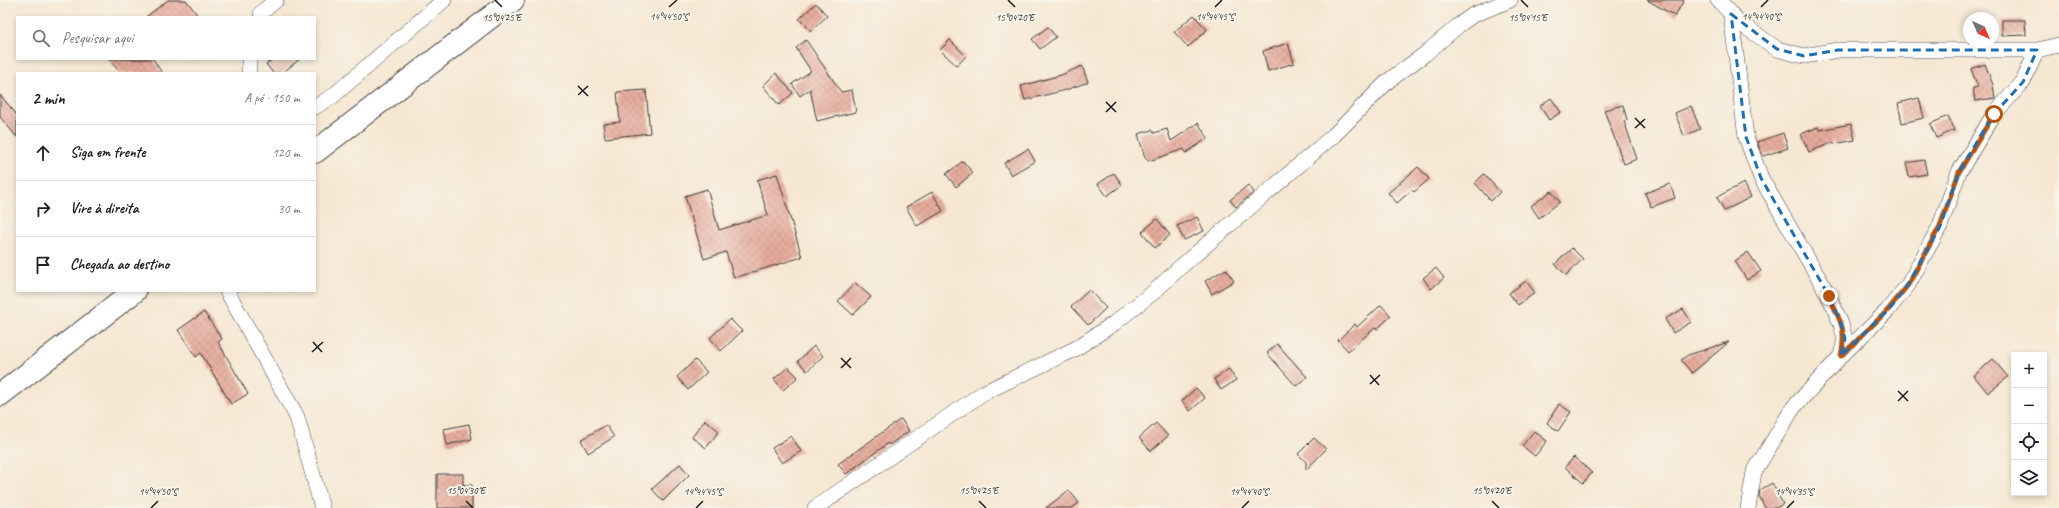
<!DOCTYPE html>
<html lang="pt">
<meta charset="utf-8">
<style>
:root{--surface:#fff;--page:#f2f2f2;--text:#202124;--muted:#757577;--line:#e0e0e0}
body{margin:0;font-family:Caveat,sans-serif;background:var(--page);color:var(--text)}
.controls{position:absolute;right:12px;bottom:12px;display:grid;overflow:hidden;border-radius:0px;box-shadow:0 2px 6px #0003}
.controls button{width:36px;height:36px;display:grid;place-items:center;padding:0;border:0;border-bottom:1px solid var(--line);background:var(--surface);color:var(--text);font:20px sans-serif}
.compass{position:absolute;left:1963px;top:12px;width:36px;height:36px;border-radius:50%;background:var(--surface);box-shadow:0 2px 6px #0003;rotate:136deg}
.stop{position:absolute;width:12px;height:12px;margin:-9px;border:3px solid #b45309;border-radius:50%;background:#fff}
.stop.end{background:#b45309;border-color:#fff;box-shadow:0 1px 4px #0008}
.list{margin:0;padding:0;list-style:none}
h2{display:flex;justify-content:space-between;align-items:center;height:52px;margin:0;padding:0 16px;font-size:17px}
h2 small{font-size:13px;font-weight:400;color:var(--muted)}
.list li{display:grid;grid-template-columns:26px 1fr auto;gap:12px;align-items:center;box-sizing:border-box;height:56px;padding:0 16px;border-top:1px solid var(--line)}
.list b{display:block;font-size:15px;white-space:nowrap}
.list em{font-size:13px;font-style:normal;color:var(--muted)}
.icon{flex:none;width:22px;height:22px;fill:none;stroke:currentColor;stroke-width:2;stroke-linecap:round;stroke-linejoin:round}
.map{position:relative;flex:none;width:2059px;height:508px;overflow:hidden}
.search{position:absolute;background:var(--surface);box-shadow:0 2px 6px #0003;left:16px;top:16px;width:300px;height:44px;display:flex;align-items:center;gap:10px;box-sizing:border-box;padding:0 14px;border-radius:0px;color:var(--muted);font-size:15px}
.panel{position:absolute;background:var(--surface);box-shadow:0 2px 6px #0003;left:16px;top:72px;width:300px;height:220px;border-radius:0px}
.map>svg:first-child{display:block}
</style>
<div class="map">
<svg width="2059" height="508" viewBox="0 0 2059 508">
<defs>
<pattern id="building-cross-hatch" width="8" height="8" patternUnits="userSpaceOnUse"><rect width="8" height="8" fill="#e6ac9c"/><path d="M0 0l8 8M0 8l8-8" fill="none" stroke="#c59386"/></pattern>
</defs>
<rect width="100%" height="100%" fill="#f7f3e8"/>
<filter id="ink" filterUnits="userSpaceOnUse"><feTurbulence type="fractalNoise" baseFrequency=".025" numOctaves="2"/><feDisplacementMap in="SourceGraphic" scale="8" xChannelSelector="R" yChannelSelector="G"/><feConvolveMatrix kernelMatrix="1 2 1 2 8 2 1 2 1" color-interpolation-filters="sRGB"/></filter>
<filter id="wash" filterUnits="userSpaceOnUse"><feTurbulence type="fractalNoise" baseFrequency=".012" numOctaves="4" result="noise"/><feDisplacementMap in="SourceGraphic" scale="16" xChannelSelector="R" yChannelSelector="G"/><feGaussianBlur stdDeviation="0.9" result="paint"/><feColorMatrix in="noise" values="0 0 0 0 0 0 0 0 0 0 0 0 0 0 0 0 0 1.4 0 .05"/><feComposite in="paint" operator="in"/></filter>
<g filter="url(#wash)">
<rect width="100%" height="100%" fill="#f6e7d3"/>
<g id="blocks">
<path fill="url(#building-cross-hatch)" d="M 168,0 L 186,0 L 199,17 L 146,17 Z
M 1647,0 L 1684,0 L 1675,16 Z
M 816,3 L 827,16 L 811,31 L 799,19 Z
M 1194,15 L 1207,30 L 1188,47 L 1174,32 Z
M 2002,20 L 2025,20 L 2026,35 L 2002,36 Z
M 1048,27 L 1056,37 L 1040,49 L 1032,39 Z
M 806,40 L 841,92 L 852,90 L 856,112 L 817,121 L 810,89 L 800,96 L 792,84 L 811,71 L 796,48 Z
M 950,40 L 966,56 L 957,66 L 940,50 Z
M 1288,43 L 1294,63 L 1268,71 L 1263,51 Z
M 108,59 L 153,59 L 162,73 L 121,73 Z
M 273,59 L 300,59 L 282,73 L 273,73 L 266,64 Z
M 1985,64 L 1993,85 L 1995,98 L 1975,101 L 1973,88 L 1978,87 L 1971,69 Z
M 1082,66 L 1088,82 L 1066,90 L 1025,100 L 1021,86 L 1061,75 Z
M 776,73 L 793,93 L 779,105 L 763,86 Z
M 646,90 L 650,133 L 605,138 L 603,124 L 620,122 L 617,92 Z
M 0,95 L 17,115 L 17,137 L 0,117 Z
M 1551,98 L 1561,112 L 1549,120 L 1540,106 Z
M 1919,98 L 1924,118 L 1902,123 L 1898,103 Z
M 1623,105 L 1627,120 L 1624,121 L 1637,159 L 1624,164 L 1604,110 Z
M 1691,106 L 1700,129 L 1684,136 L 1675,113 Z
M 1948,116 L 1955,130 L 1936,138 L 1930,124 Z
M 1198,123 L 1208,138 L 1186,153 L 1184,149 L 1149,161 L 1145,158 L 1138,134 L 1152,130 L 1154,133 L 1167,129 L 1171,141 Z
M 1851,124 L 1855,140 L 1834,144 L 1834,142 L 1809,152 L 1801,134 L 1818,127 L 1820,130 Z
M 1783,133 L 1788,148 L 1763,156 L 1757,142 Z
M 1028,149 L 1035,161 L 1011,175 L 1004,163 Z
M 1924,160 L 1927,174 L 1909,177 L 1906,163 Z
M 963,161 L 973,173 L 956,187 L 946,174 Z
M 1418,167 L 1429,179 L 1414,192 L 1412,190 L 1397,203 L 1388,193 Z
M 1114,173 L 1122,185 L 1107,196 L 1098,184 Z
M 777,174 L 802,257 L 734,278 L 726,252 L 704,259 L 685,196 L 707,189 L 719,230 L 768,215 L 757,180 Z
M 1484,174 L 1500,192 L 1491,201 L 1475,183 Z
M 1744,183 L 1751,197 L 1724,211 L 1717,197 Z
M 1670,184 L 1675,198 L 1651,207 L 1645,193 Z
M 1248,185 L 1254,192 L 1236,207 L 1230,200 Z
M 1551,191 L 1560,202 L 1539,218 L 1531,206 Z
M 932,192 L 943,211 L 917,226 L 906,207 Z
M 1197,217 L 1204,231 L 1184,240 L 1177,226 Z
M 1157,219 L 1170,235 L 1155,248 L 1142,232 Z
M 1572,248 L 1583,259 L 1566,275 L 1555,264 Z
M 1748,252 L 1761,271 L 1747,280 L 1735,261 Z
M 1436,268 L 1444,278 L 1431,289 L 1423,278 Z
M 1226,269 L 1234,281 L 1212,294 L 1205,281 Z
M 1526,281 L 1535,293 L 1518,305 L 1509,293 Z
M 855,283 L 871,297 L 853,315 L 838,301 Z
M 1089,290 L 1106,308 L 1088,325 L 1071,307 Z
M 1381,305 L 1391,316 L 1377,329 L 1376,327 L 1348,351 L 1338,340 L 1355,324 L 1357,327 Z
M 1683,309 L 1691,322 L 1673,333 L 1665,319 Z
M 204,312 L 222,339 L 218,342 L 248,394 L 231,404 L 201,353 L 196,357 L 178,330 Z
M 730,319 L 742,331 L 721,351 L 710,338 Z
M 1729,342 L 1692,373 L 1681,360 L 1688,355 Z
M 1277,344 L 1307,377 L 1296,386 L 1267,353 Z
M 814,346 L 823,356 L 807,371 L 798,361 Z
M 1993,359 L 2008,377 L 1988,393 L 1974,376 Z
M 695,360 L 707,372 L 688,390 L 677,377 Z
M 788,367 L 798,377 L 783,390 L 774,379 Z
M 1229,369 L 1236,380 L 1221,390 L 1214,379 Z
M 1196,388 L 1205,398 L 1190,411 L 1182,401 Z
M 1559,404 L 1571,412 L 1558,431 L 1547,423 Z
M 901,419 L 909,431 L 889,445 L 888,443 L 846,474 L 838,464 Z
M 705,420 L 719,431 L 706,448 L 692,437 Z
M 1156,423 L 1168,436 L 1151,451 L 1139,438 Z
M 469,424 L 472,439 L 447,445 L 444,429 Z
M 606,425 L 614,437 L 588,453 L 581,440 Z
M 1534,431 L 1547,441 L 1535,456 L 1522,446 Z
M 791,436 L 801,451 L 782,463 L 772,448 Z
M 1314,438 L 1326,449 L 1306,470 L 1306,462 L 1298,454 Z
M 1574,457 L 1592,473 L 1583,483 L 1565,467 Z
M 680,464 L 689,475 L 663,501 L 652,489 Z
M 437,474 L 463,474 L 463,485 L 472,485 L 472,508 L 437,508 Z
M 1772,483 L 1783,504 L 1776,508 L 1765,508 L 1759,496 L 1760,490 Z
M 1069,490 L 1079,503 L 1072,508 L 1046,508 Z"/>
</g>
</g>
<g filter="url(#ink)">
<use href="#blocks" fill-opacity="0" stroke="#3d3a37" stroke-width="1"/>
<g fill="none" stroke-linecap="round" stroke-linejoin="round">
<g stroke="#3d3a37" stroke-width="16">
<path id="street" d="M 1718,0 L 1740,23 L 1777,49 L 1804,56 L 1838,50 L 2037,50 L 2059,45
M 261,13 L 276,0
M 1731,14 L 1746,137 L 1761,178 L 1829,296 L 1841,324 L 1845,339 L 1841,356
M 249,59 L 249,73
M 315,107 L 333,96 L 444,0
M 227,291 L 297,417 L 322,508
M 815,508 L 983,393 L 1075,349 L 1113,324 L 1155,291 L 1177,270 L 1334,135 L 1388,81 L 1425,54 L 1459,25 L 1473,15 L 1510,0
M 1748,508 L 1754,472 L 1793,408 L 1841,356 L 1887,311 L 1908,285 L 1940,226 L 1959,172 L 1994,114 L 2023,82 L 2037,50"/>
</g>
<g stroke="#3d3a37" stroke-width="24">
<path id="primary" d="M 315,152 L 513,0
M 0,395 L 135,291"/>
</g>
<use href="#street" stroke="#fff" stroke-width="15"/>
<use href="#primary" stroke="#fff" stroke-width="22"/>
</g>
</g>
<g fill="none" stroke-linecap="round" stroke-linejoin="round" filter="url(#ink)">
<path stroke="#b45309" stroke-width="5" d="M 1829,296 C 1840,321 1847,328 1841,356 L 1887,311 L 1908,285 L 1940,226 L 1959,172 L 1994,114"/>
</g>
<path fill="none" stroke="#1f6fb2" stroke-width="3" stroke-dasharray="8 5" stroke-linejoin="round" d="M 1731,14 L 1777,49 L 1804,56 L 1838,50 L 2037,50 L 2023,82 L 1994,114 L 1959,172 L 1940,226 L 1908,285 L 1887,311 L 1841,356 L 1845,339 L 1841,324 L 1829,296 L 1761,178 L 1746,137 Z"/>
<path fill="none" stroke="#1c1c1c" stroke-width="1.5" d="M 495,0 L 502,7M 1008,0 L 1015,7M 1521,0 L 1528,7M 669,7 L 677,0M 1215,7 L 1222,0M 1761,7 L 1768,0M 578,86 L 588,96M 578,95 L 588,86M 1106,102 L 1116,112M 1106,112 L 1116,102M 1635,118 L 1645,128M 1635,128 L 1645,119M 313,342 L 322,352M 312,352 L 323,342M 841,358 L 851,368M 841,368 L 851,358M 1370,375 L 1379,385M 1370,384 L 1380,375M 1898,391 L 1908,401M 1898,401 L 1908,391M 466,501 L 473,508M 979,501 L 986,508M 1492,501 L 1499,508M 151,508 L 158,501M 696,508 L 703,501M 1242,508 L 1249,501M 1787,508 L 1794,501"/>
<g font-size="10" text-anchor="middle" fill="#1c1c1c" stroke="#f7f3e8" stroke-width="4" stroke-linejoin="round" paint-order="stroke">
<text x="669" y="20">14°44'50"S</text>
<text x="1215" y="20">14°44'45"S</text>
<text x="1761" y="20">14°44'40"S</text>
<text x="502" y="21">15°04'25"E</text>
<text x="1015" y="21">15°04'20"E</text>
<text x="1528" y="21">15°04'15"E</text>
<text x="466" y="494">15°04'30"E</text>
<text x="979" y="494">15°04'25"E</text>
<text x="1492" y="494">15°04'20"E</text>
<text x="158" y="495">14°44'50"S</text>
<text x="703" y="495">14°44'45"S</text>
<text x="1249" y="495">14°44'40"S</text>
<text x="1794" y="495">14°44'35"S</text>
</g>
</svg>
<div class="controls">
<button>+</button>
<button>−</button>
<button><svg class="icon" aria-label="locate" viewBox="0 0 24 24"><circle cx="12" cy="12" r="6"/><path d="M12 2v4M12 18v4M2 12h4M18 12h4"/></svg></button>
<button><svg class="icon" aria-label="layers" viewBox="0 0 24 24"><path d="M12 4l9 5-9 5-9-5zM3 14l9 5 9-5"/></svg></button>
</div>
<svg class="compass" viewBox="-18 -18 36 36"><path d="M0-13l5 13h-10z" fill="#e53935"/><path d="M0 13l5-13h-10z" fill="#757577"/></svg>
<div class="stop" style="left:1994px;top:114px"></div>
<div class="stop end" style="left:1829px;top:296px"></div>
<div class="search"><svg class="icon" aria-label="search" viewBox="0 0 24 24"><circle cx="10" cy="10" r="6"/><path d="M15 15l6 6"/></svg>Pesquisar aqui</div>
<section class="panel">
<h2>2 min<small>A pé · 150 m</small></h2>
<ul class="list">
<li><svg class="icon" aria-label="ahead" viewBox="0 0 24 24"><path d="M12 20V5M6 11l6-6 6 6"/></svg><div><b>Siga em frente</b></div><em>120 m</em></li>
<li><svg class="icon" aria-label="right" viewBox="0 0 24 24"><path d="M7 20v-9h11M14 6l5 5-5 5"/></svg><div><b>Vire à direita</b></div><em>30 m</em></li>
<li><svg class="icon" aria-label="arrive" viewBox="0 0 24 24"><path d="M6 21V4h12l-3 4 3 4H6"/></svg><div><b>Chegada ao destino</b></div></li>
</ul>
</section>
</div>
